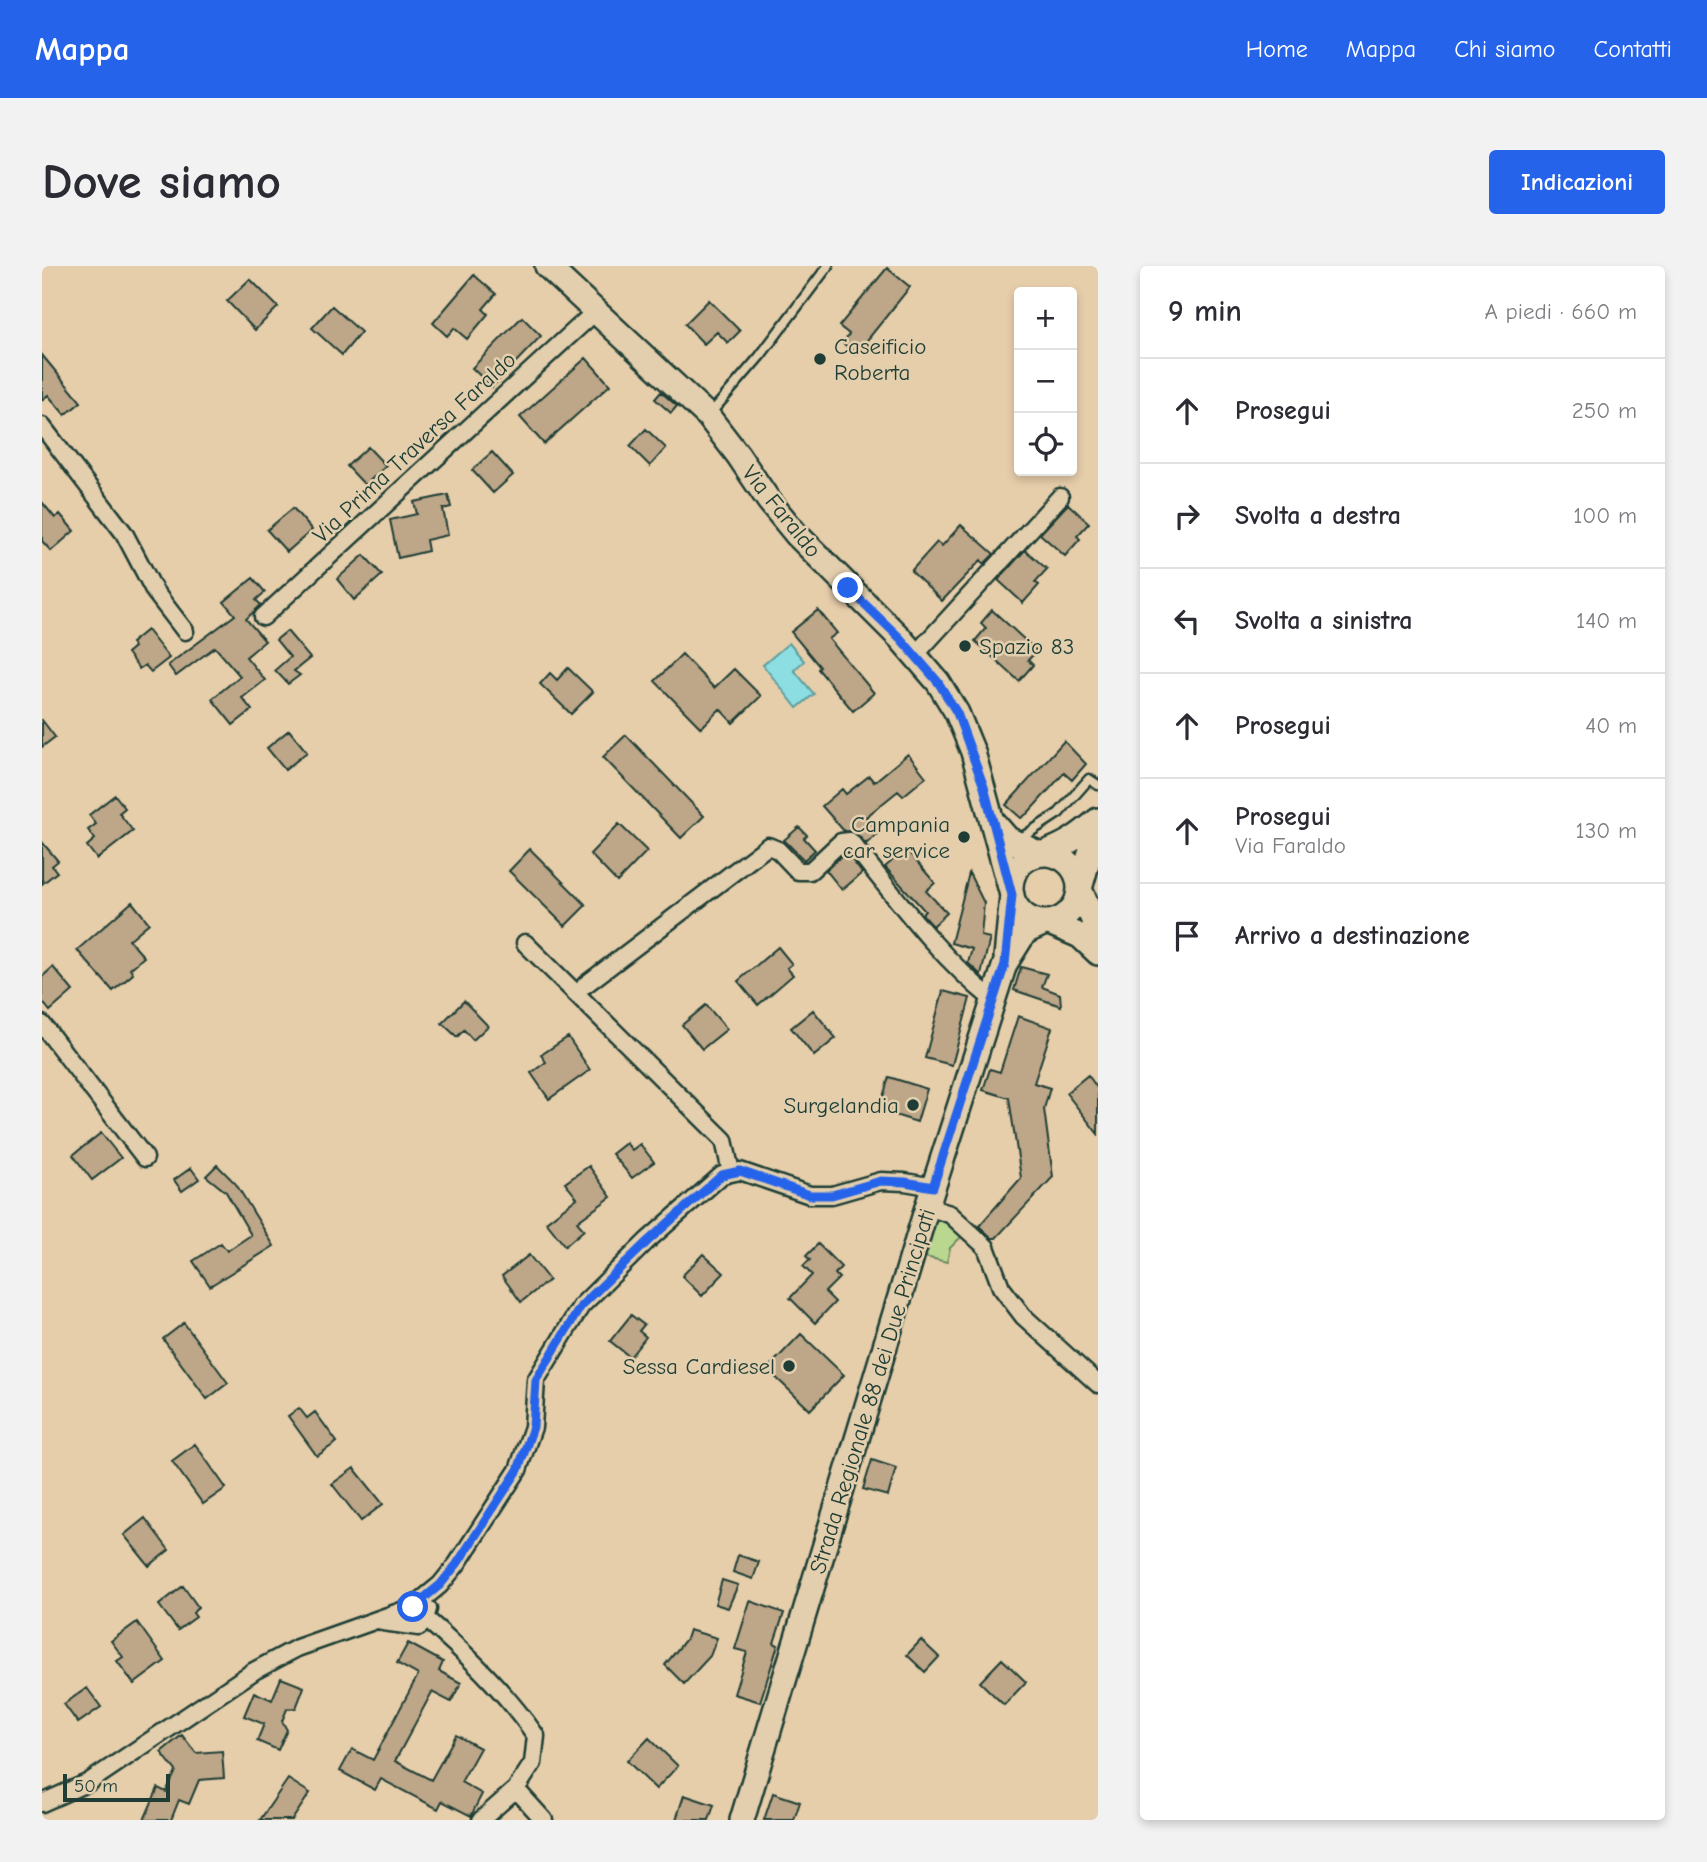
<!DOCTYPE html>
<html lang="it">
<meta charset="utf-8">
<style>
:root{--surface:#fff;--page:#f2f2f3;--text:#2b2b33;--muted:#7c7c81;--line:#e1e1e2;--accent:#2563eb}
body{margin:0;font-family:"Comic Neue",sans-serif;background:var(--page);color:var(--text)}
.controls{position:absolute;right:21px;top:21px;display:grid;overflow:hidden;border-radius:7px;box-shadow:0 4px 10px #0003}
.controls button{width:63px;height:63px;display:grid;place-items:center;padding:0;border:0;border-bottom:2px solid var(--line);background:var(--surface);color:var(--text);font:35px sans-serif}
.scale{position:absolute;left:21px;bottom:18px;width:107px;box-sizing:border-box;padding-left:7px;border:4px solid #1f3d34;border-top:0;font-size:19px;line-height:24px;white-space:nowrap;color:#1f3d34;-webkit-text-stroke:5px #e3cfad;paint-order:stroke}
.stop{position:absolute;width:21px;height:21px;margin:-16px;border:5px solid #2563eb;border-radius:50%;background:#fff}
.stop.end{background:#2563eb;border-color:#fff;box-shadow:0 2px 7px #0008}
.list{margin:0;padding:0;list-style:none}
h2{display:flex;justify-content:space-between;align-items:center;height:91px;margin:0;padding:0 28px;font-size:30px}
h2 small{font-size:23px;font-weight:400;color:var(--muted)}
.list li{display:grid;grid-template-columns:46px 1fr auto;gap:21px;align-items:center;box-sizing:border-box;height:105px;padding:0 28px;border-top:2px solid var(--line)}
.list b{display:block;font-size:26px;white-space:nowrap}
.list p{margin:0;font-size:23px;white-space:nowrap;color:var(--muted)}
.list em{font-size:23px;font-style:normal;color:var(--muted)}
.icon{flex:none;width:38px;height:38px;fill:none;stroke:currentColor;stroke-width:2;stroke-linecap:round;stroke-linejoin:round}
.map{position:relative;flex:none;width:1056px;height:1554px;overflow:hidden;border-radius:7px}
header{display:flex;align-items:center;gap:42px;box-sizing:border-box;height:98px;padding:0 35px;background:var(--accent);color:#fff}
header strong{font-size:33px}
nav{display:flex;gap:38px;margin-inline-start:auto;font-size:24px}
.intro{display:flex;align-items:center;justify-content:space-between;box-sizing:border-box;height:168px;padding:0 42px}
h1{margin:0;font-size:49px}
.button{padding:18px 32px;border-radius:7px;background:var(--accent);color:#fff;font-size:24px;font-weight:700}
main{display:flex;gap:42px;padding:0 42px}
aside{flex:1;background:var(--surface);border-radius:7px;box-shadow:0 4px 10px #0003}
.map>svg:first-child{display:block}
</style>
<header>
<strong>Mappa</strong>
<nav><a>Home</a><a>Mappa</a><a>Chi siamo</a><a>Contatti</a></nav>
</header>
<div class="intro"><h1>Dove siamo</h1><a class="button">Indicazioni</a></div>
<main>
<div class="map">
<svg width="1056" height="1554" viewBox="0 0 1056 1554">
<rect width="100%" height="100%" fill="#e7ceab"/>
<filter id="ink" filterUnits="userSpaceOnUse"><feTurbulence type="fractalNoise" baseFrequency=".0143" numOctaves="2"/><feDisplacementMap in="SourceGraphic" scale="14" xChannelSelector="R" yChannelSelector="G"/><feConvolveMatrix kernelMatrix="1 2 1 2 8 2 1 2 1" color-interpolation-filters="sRGB"/></filter>
<g filter="url(#ink)">
<path fill="#bad790" stroke="#6c8a62" stroke-width="2" d="M 894,953 L 912,960 L 921,969 L 908,982 L 905,996 L 883,991 Z"/>
<path fill="#8cdee3" stroke="#609e9d" stroke-width="2" d="M 747,377 L 762,395 L 752,404 L 772,428 L 755,442 L 721,399 Z"/>
<path fill="#bea688" stroke="#1f3d34" stroke-width="2" d="M 845,2 L 868,21 L 814,88 L 801,77 L 807,68 L 797,60 Z
M 432,9 L 454,28 L 441,43 L 446,48 L 425,73 L 412,62 L 405,70 L 391,57 Z
M 208,13 L 236,41 L 213,64 L 185,35 Z
M 667,34 L 698,65 L 686,77 L 675,66 L 662,78 L 643,58 Z
M 290,40 L 319,66 L 300,89 L 270,62 Z
M 480,51 L 499,70 L 450,121 L 430,102 Z
M 0,89 L 39,136 L 23,149 L 6,129 L 0,134 Z
M 544,92 L 568,119 L 502,178 L 478,151 Z
M 619,126 L 635,140 L 629,147 L 613,133 Z
M 604,163 L 624,182 L 608,200 L 588,180 Z
M 326,181 L 344,200 L 323,219 L 305,200 Z
M 450,186 L 471,209 L 451,227 L 430,204 Z
M 406,229 L 409,241 L 401,243 L 406,269 L 384,274 L 386,285 L 356,292 L 348,254 L 375,248 L 372,236 Z
M 0,236 L 13,252 L 18,248 L 32,265 L 9,285 L 0,275 Z
M 1026,238 L 1047,257 L 1035,270 L 1038,273 L 1023,290 L 998,268 Z
M 251,242 L 270,264 L 245,286 L 225,264 Z
M 919,259 L 952,288 L 942,298 L 939,294 L 900,335 L 869,305 L 895,276 L 900,280 Z
M 983,284 L 1005,303 L 993,316 L 997,319 L 981,337 L 956,314 Z
M 322,289 L 340,309 L 312,334 L 295,313 Z
M 211,312 L 223,326 L 214,334 L 219,339 L 204,353 L 223,375 L 204,391 L 223,414 L 200,432 L 210,444 L 191,459 L 170,433 L 198,410 L 173,381 L 134,410 L 126,399 L 193,349 L 182,336 Z
M 776,344 L 795,367 L 787,373 L 832,427 L 811,445 L 776,403 L 778,401 L 749,366 Z
M 950,344 L 995,385 L 986,394 L 991,399 L 977,415 L 933,375 L 944,362 L 939,357 Z
M 105,364 L 127,392 L 109,406 L 103,399 L 97,403 L 85,387 L 92,381 L 89,377 Z
M 245,365 L 268,392 L 252,405 L 258,409 L 246,418 L 233,404 L 248,391 L 234,374 Z
M 640,388 L 672,422 L 692,403 L 719,430 L 691,457 L 678,443 L 659,462 L 613,415 Z
M 526,402 L 551,426 L 529,448 L 498,418 L 508,407 L 515,414 Z
M 0,454 L 13,471 L 0,481 Z
M 247,464 L 265,486 L 243,504 L 225,482 Z
M 584,469 L 662,550 L 639,572 L 561,491 Z
M 1022,475 L 1044,498 L 1030,514 L 1022,507 L 986,547 L 979,552 L 964,539 Z
M 866,488 L 884,511 L 861,530 L 856,525 L 824,551 L 837,566 L 824,578 L 813,566 L 802,565 L 780,540 L 800,523 L 804,528 L 827,510 L 832,516 Z
M 73,529 L 83,542 L 77,547 L 91,565 L 55,593 L 45,580 L 53,573 L 46,564 L 54,558 L 47,549 Z
M 577,558 L 605,585 L 575,616 L 548,588 Z
M 757,561 L 765,569 L 762,572 L 773,584 L 762,594 L 742,574 Z
M 0,576 L 16,595 L 10,600 L 15,606 L 0,618 Z
M 488,583 L 544,639 L 523,660 L 467,605 Z
M 864,583 L 893,617 L 884,625 L 905,647 L 891,660 L 880,648 L 883,645 L 843,601 Z
M 804,586 L 820,607 L 800,624 L 784,604 Z
M 927,607 L 942,637 L 939,670 L 948,672 L 939,709 L 926,697 L 930,683 L 909,677 Z
M 90,636 L 107,657 L 87,674 L 102,691 L 88,703 L 91,708 L 71,725 L 35,684 Z
M 736,681 L 750,698 L 745,702 L 751,709 L 716,739 L 696,715 Z
M 11,701 L 31,725 L 8,745 L 0,735 L 0,711 Z
M 979,701 L 1005,708 L 1000,721 L 1018,728 L 1019,740 L 972,724 Z
M 901,725 L 928,732 L 910,799 L 883,792 Z
M 422,735 L 446,760 L 431,774 L 422,764 L 415,771 L 400,757 Z
M 664,739 L 685,763 L 660,783 L 640,759 Z
M 771,744 L 794,772 L 772,790 L 749,762 Z
M 976,750 L 1010,762 L 992,817 L 1008,822 L 1002,843 L 1011,911 L 954,972 L 950,972 L 937,960 L 979,912 L 967,832 L 941,824 L 948,803 L 958,806 Z
M 526,771 L 548,804 L 507,833 L 489,807 L 504,796 L 499,789 Z
M 1046,809 L 1056,823 L 1056,868 L 1024,827 Z
M 847,811 L 885,823 L 875,856 L 837,844 Z
M 59,867 L 79,892 L 50,914 L 31,889 Z
M 584,877 L 590,884 L 598,878 L 612,896 L 590,912 L 570,888 Z
M 175,899 L 194,918 L 232,980 L 168,1020 L 151,995 L 179,977 L 185,985 L 209,969 L 184,926 L 164,910 Z
M 547,900 L 569,931 L 535,956 L 542,964 L 523,980 L 504,956 L 535,932 L 523,917 Z
M 149,902 L 157,913 L 140,925 L 132,914 Z
M 776,978 L 799,1001 L 793,1008 L 797,1012 L 783,1026 L 793,1036 L 773,1057 L 748,1032 L 770,1009 L 761,1000 L 768,994 L 764,990 Z
M 661,988 L 682,1007 L 660,1030 L 640,1010 Z
M 487,989 L 507,1014 L 479,1036 L 460,1010 Z
M 589,1049 L 602,1059 L 597,1065 L 604,1071 L 588,1091 L 568,1075 Z
M 142,1057 L 186,1117 L 165,1133 L 121,1073 Z
M 759,1068 L 802,1109 L 768,1144 L 725,1103 Z
M 257,1142 L 265,1152 L 273,1146 L 295,1176 L 275,1190 L 246,1150 Z
M 153,1178 L 184,1222 L 161,1238 L 130,1195 Z
M 830,1194 L 854,1202 L 846,1230 L 821,1223 Z
M 312,1202 L 341,1238 L 319,1255 L 290,1218 Z
M 103,1252 L 127,1284 L 107,1300 L 82,1269 Z
M 696,1289 L 717,1296 L 711,1313 L 691,1306 Z
M 680,1314 L 696,1319 L 686,1342 L 673,1338 Z
M 141,1320 L 156,1341 L 151,1347 L 154,1351 L 136,1364 L 117,1339 Z
M 708,1335 L 742,1347 L 732,1377 L 736,1379 L 718,1436 L 692,1428 L 705,1386 L 693,1383 Z
M 95,1356 L 123,1395 L 92,1418 L 75,1395 L 81,1391 L 69,1375 Z
M 647,1364 L 675,1372 L 668,1390 L 642,1418 L 623,1399 L 644,1373 Z
M 879,1374 L 897,1391 L 883,1406 L 865,1389 Z
M 366,1377 L 401,1396 L 397,1405 L 419,1417 L 409,1436 L 390,1426 L 353,1495 L 389,1514 L 414,1469 L 438,1482 L 419,1516 L 440,1528 L 429,1550 L 400,1535 L 396,1543 L 339,1513 L 333,1524 L 298,1505 L 310,1483 L 331,1494 L 376,1409 L 355,1397 Z
M 960,1393 L 984,1416 L 962,1439 L 938,1416 Z
M 239,1412 L 262,1421 L 254,1442 L 245,1443 L 240,1455 L 245,1464 L 236,1484 L 215,1475 L 222,1458 L 202,1450 L 212,1426 L 230,1434 Z
M 45,1422 L 59,1441 L 36,1457 L 22,1438 Z
M 140,1469 L 154,1487 L 180,1485 L 182,1512 L 157,1514 L 147,1538 L 137,1534 L 129,1554 L 102,1554 L 116,1522 L 124,1526 L 134,1505 L 119,1486 Z
M 607,1472 L 636,1500 L 614,1523 L 585,1495 Z
M 246,1513 L 268,1527 L 250,1554 L 218,1554 Z
M 731,1527 L 758,1536 L 752,1554 L 722,1554 Z
M 642,1529 L 672,1539 L 667,1554 L 634,1554 Z"/>
<g fill="none" stroke-linecap="round" stroke-linejoin="round">
<g stroke="#1f3d34" stroke-width="13">
<path id="lane" d="M 668,148 L 718,90 L 786,0
M 976,574 L 1017,547 L 1047,513 L 1056,519"/>
</g>
<g stroke="#1f3d34" stroke-width="21">
<path id="street" d="M 0,160 L 82,267 L 113,326 L 143,365
M 221,351 L 554,45
M 873,389 L 1018,231
M 483,677 L 682,874 L 689,906
M 543,719 L 726,580 L 736,584 L 756,605 L 768,605 L 799,576 L 808,575 C 853,630 894,688 950,733
M 0,758 L 103,892
M 885,941 L 908,948 L 944,981 L 959,1021 L 981,1050 L 1056,1118
M 383,1352 C 424,1387 463,1425 494,1470 L 491,1497 L 474,1523 L 502,1554
M 341,1356 L 377,1361 L 382,1356 L 386,1343
M 0,1537 L 47,1516 L 212,1405 L 255,1382 L 371,1341 L 398,1319 L 415,1298 L 476,1204 L 491,1161 L 494,1114 L 539,1040 L 605,975 L 680,909 L 698,905 L 768,929 L 790,929 L 839,915 L 863,916 L 892,921
M 439,1554 L 474,1523"/>
</g>
<g stroke="#1f3d34" stroke-width="28">
<path id="secondary" d="M 505,0 L 666,150 L 696,189 L 727,235 L 754,268 L 858,372 L 896,416 L 915,447 L 931,486 L 970,629 L 964,691
M 952,557 L 966,573 L 998,588 C 1022,581 1037,570 1056,554
M 1056,559 L 1038,623 L 1056,666
M969 622a34 34 0 1 1 68 0a34 34 0 1 1-68 0Z
M 700,1554 L 885,941 L 963,698 L 983,666 L 1005,656 L 1038,670 L 1056,687"/>
</g>
<use href="#lane" stroke="#e3cfad" stroke-width="8"/>
<use href="#street" stroke="#e3cfad" stroke-width="16"/>
<use href="#secondary" stroke="#e3cfad" stroke-width="23"/>
</g>
</g>
<g fill="none" stroke-linecap="round" stroke-linejoin="round" filter="url(#ink)">
<path stroke="#2563eb" stroke-width="9" d="M 371,1341 L 398,1319 L 415,1298 L 476,1204 L 491,1161 L 494,1114 L 539,1040 L 606,975 L 680,909 L 698,905 L 768,929 L 790,929 L 839,915 L 863,916 L 891,921 L 963,698 L 970,629 L 942,521 L 915,447 L 896,416 L 858,372 L 806,322"/>
</g>
<g fill="#1f3d34" stroke="#e3cfad" stroke-width="2.5">
<circle cx="778" cy="93" r="7"/>
<circle cx="923" cy="380" r="7"/>
<circle cx="922" cy="571" r="7"/>
<circle cx="871" cy="839" r="7"/>
<circle cx="747" cy="1100" r="7"/>
</g>
<g text-anchor="middle" stroke-width="5" stroke-linejoin="round" paint-order="stroke">
<g font-size="23" fill="#1f3d34" stroke="#e3cfad" text-anchor="end">
<text x="792" y="88" text-anchor="start">Caseificio<tspan x="792" dy="26">Roberta</tspan></text>
<text x="937" y="388" text-anchor="start">Spazio 83</text>
<text x="908" y="566">Campania<tspan x="908" dy="26">car service</tspan></text>
<text x="857" y="847">Surgelandia</text>
<text x="733" y="1108">Sessa Cardiesel</text>
</g>
<g font-size="23" fill="#1f3d34" stroke="#e3cfad">
<text transform="translate(372 181) rotate(-43)" y="8">Via Prima Traversa Faraldo</text>
<text transform="translate(740 245) rotate(51)" y="8">Via Faraldo</text>
<text transform="translate(830 1125) rotate(-73)" y="8">Strada Regionale 88 dei Due Principati</text>
</g>
</g>
</svg>
<div class="controls">
<button>+</button>
<button>−</button>
<button><svg class="icon" aria-label="locate" viewBox="0 0 24 24"><circle cx="12" cy="12" r="6"/><path d="M12 2v4M12 18v4M2 12h4M18 12h4"/></svg></button>
</div>
<div class="scale">50 m</div>
<div class="stop" style="left:371px;top:1341px"></div>
<div class="stop end" style="left:806px;top:322px"></div>
</div>
<aside>
<h2>9 min<small>A piedi · 660 m</small></h2>
<ul class="list">
<li><svg class="icon" aria-label="ahead" viewBox="0 0 24 24"><path d="M12 20V5M6 11l6-6 6 6"/></svg><div><b>Prosegui</b></div><em>250 m</em></li>
<li><svg class="icon" aria-label="right" viewBox="0 0 24 24"><path d="M7 20v-9h11M14 6l5 5-5 5"/></svg><div><b>Svolta a destra</b></div><em>100 m</em></li>
<li><svg class="icon" aria-label="left" viewBox="0 0 24 24"><path d="M17 20v-9H6M10 6l-5 5 5 5"/></svg><div><b>Svolta a sinistra</b></div><em>140 m</em></li>
<li><svg class="icon" aria-label="ahead" viewBox="0 0 24 24"><path d="M12 20V5M6 11l6-6 6 6"/></svg><div><b>Prosegui</b></div><em>40 m</em></li>
<li><svg class="icon" aria-label="ahead" viewBox="0 0 24 24"><path d="M12 20V5M6 11l6-6 6 6"/></svg><div><b>Prosegui</b><p>Via Faraldo</p></div><em>130 m</em></li>
<li><svg class="icon" aria-label="arrive" viewBox="0 0 24 24"><path d="M6 21V4h12l-3 4 3 4H6"/></svg><div><b>Arrivo a destinazione</b></div></li>
</ul>
</aside>
</main>
